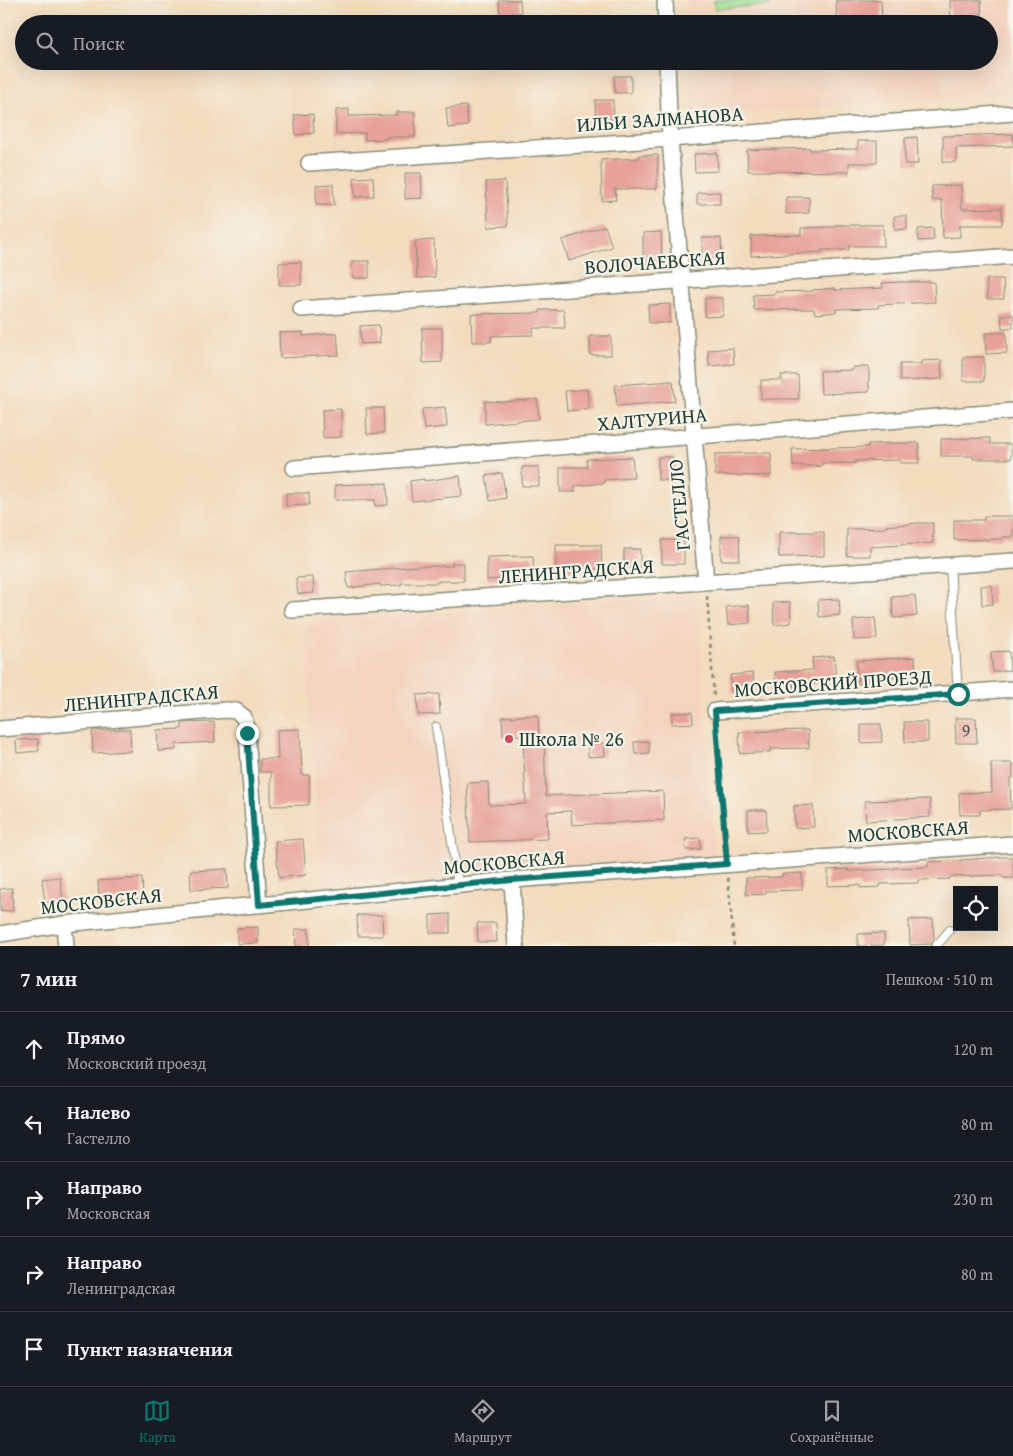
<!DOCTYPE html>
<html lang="ru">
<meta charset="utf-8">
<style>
:root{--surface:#171b24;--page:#242831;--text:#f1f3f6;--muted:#9ea1a6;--line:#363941;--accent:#0f766e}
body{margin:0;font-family:"Gentium Book Plus",serif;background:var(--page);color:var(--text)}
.controls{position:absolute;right:15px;bottom:15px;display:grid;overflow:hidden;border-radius:0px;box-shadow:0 5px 20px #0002}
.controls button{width:45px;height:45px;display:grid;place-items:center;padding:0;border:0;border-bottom:1px solid var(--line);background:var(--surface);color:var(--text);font:25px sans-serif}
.stop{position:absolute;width:15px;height:15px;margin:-11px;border:4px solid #0f766e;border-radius:50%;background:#fff}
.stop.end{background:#0f766e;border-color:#fff;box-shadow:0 1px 5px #0008}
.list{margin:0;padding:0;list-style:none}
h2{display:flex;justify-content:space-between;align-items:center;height:65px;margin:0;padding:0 20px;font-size:21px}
h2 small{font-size:16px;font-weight:400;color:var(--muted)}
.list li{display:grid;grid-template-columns:32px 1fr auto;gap:15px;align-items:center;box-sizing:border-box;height:75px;padding:0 20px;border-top:1px solid var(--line)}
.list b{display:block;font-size:19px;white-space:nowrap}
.list p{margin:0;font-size:16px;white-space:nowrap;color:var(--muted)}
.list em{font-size:16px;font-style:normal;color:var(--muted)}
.icon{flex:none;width:28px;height:28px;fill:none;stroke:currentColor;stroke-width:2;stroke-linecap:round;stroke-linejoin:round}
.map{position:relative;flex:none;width:1013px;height:946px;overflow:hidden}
.search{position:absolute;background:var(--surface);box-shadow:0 5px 20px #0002;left:15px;right:15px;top:15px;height:55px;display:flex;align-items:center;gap:12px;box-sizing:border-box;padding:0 18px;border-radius:28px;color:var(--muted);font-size:19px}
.sheet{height:440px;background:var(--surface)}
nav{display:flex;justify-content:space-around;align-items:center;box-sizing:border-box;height:70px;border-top:1px solid var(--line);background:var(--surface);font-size:14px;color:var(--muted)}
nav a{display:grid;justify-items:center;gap:2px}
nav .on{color:var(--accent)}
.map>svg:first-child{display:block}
</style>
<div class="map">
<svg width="1013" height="946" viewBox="0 0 1013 946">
<rect width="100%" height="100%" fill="#f7f3e8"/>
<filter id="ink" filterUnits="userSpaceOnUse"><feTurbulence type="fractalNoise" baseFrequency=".02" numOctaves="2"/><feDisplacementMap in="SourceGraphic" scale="10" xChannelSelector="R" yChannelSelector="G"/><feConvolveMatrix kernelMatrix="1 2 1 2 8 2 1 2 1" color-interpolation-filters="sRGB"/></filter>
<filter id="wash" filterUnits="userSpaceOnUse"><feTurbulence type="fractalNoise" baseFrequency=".0096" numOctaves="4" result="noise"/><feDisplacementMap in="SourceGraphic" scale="20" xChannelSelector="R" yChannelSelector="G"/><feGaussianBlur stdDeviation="1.12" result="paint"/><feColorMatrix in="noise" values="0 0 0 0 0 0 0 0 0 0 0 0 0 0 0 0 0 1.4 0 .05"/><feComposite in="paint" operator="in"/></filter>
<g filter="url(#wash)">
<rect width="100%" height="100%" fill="#f3dbbe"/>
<path fill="#f3d4bf" d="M 687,0 L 1013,0 L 1013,93 L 693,117 L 690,61 L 989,61 L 989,24 L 688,24 Z
M 696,595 L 715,855 L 322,885 L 304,622 Z"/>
<path fill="#9bdc92" stroke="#5d8c63" d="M 714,0 L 770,0 L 770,5 L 715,9 Z"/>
<g id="blocks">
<path fill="#e7a19a" d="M 499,0 L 520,0 L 521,13 L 500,14 Z
M 836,0 L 881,0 L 882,24 L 837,24 Z
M 950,0 L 981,0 L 982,24 L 951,24 Z
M 614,76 L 631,76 L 631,93 L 615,93 Z
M 595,100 L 613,100 L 614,124 L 596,125 Z
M 466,106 L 468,126 L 448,128 L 446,108 Z
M 349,109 L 349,116 L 396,115 L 396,112 L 415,112 L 415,137 L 387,137 L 387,139 L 365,140 L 365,133 L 336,134 L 336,110 Z
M 313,114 L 314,133 L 296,135 L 294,115 Z
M 1013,134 L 1013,146 L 956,148 L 956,162 L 943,162 L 943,136 Z
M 917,137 L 918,164 L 905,164 L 905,138 Z
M 858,141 L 877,141 L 877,163 L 849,163 L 849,172 L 748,171 L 747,150 L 810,148 L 810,150 L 858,149 Z
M 717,153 L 718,171 L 695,172 L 694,154 Z
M 639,155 L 658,155 L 657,189 L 615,189 L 616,200 L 602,201 L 601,160 L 639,158 Z
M 405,173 L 421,173 L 422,198 L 405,199 Z
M 373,177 L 374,196 L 355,197 L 354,178 Z
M 505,181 L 508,226 L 488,227 L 486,182 Z
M 333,184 L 334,205 L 316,205 L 316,185 Z
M 961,185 L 962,209 L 1002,208 L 1002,225 L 960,225 L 960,237 L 943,238 L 942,200 L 932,200 L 932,186 Z
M 720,192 L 720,204 L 697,204 L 697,193 Z
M 786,197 L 809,197 L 809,213 L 786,214 Z
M 894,216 L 907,216 L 907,229 L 895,230 Z
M 834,225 L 883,225 L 884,246 L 849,246 L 849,250 L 822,250 L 822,252 L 751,256 L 751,236 L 801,235 L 801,228 L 834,227 Z
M 605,226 L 612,247 L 569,261 L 562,240 Z
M 933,228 L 934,240 L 918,241 L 918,229 Z
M 661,232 L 662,264 L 643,264 L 643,233 Z
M 702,238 L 721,238 L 722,258 L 702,258 Z
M 434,240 L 435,277 L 417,278 L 415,241 Z
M 352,261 L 369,261 L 369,278 L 353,278 Z
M 301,262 L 301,285 L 279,285 L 279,263 Z
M 987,279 L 1003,279 L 1004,299 L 987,299 Z
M 902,282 L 934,282 L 935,302 L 878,305 L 878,308 L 836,309 L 836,312 L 815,314 L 814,309 L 754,310 L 753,295 L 775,294 L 775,292 L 813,291 L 813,290 L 835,288 L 835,290 L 883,288 L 882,283 Z
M 705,298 L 723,298 L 723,316 L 705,317 Z
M 670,304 L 670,323 L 649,323 L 648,305 Z
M 540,310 L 564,310 L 565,328 L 533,328 L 533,335 L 491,336 L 491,342 L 472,342 L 471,314 L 540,313 Z
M 1001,315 L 1013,315 L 1013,328 L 1002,328 Z
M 379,325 L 380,343 L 361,344 L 360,326 Z
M 422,328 L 442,328 L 442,362 L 423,363 Z
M 303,332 L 303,336 L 337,333 L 339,355 L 280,358 L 279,333 Z
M 985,333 L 1006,333 L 1007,353 L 986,354 Z
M 590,336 L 611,336 L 611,355 L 590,355 Z
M 733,348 L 734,364 L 709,366 L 708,350 Z
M 963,357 L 984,357 L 984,381 L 963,381 Z
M 941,360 L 942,379 L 900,381 L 900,364 L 921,364 L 921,361 Z
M 853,367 L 869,367 L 869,392 L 821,394 L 820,371 L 853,370 Z
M 781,375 L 798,375 L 799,399 L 761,399 L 761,380 L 782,380 Z
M 673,381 L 675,401 L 617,406 L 615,385 Z
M 587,389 L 589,409 L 567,411 L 565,391 Z
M 537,399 L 539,419 L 485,424 L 485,401 L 503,402 Z
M 445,407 L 447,427 L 424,429 L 422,409 Z
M 366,408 L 383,408 L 384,433 L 367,434 Z
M 341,409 L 341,437 L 323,438 L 322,410 Z
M 990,438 L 990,444 L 1011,444 L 1011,459 L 973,459 L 973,456 L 941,456 L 941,439 Z
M 900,443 L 919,443 L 919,463 L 900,463 L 900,460 L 855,461 L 855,463 L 822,463 L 822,466 L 793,466 L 792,449 L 868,447 L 868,444 Z
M 755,453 L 771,453 L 771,476 L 715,475 L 715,454 Z
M 632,457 L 634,478 L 604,480 L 604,483 L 575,486 L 575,492 L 560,492 L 560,467 L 587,467 L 587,459 Z
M 658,457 L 673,457 L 673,480 L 658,480 Z
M 522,467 L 539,467 L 539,486 L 522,486 Z
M 502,473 L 506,498 L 490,501 L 486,476 Z
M 460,476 L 462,496 L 412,501 L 410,481 L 424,479 L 424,481 Z
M 387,483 L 388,505 L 375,506 L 375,500 L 335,500 L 335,485 Z
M 286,493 L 309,493 L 309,505 L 286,506 Z
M 984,516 L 1013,516 L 1013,537 L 1002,537 L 1003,539 L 954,540 L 954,520 L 984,520 Z
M 918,523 L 933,523 L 933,543 L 870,547 L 870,556 L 847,556 L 847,529 L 886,528 L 886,526 Z
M 779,532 L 824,532 L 824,556 L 779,557 Z
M 721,536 L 739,536 L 740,560 L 721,560 Z
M 662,540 L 684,540 L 684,564 L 662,564 Z
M 556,545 L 601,545 L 602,569 L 573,569 L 573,571 L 556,572 Z
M 624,549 L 640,549 L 640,567 L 624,567 Z
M 533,556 L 534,575 L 504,576 L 504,579 L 487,580 L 487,557 Z
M 452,563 L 464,563 L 464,581 L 438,581 L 438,583 L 401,583 L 401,585 L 380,586 L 380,584 L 348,588 L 346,572 L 418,566 L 452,566 Z
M 313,577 L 314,593 L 298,594 L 296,578 Z
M 992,585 L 993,604 L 982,605 L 981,586 Z
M 915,595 L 917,616 L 893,618 L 892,597 Z
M 839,599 L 840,615 L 819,617 L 818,600 Z
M 790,602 L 791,623 L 774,625 L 773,603 Z
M 749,605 L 750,623 L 728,625 L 726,607 Z
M 875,618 L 877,639 L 854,640 L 853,620 Z
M 1009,651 L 1010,670 L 993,672 L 991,652 Z
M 834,656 L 836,682 L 793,685 L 794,689 L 776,690 L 775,672 L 813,670 L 812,658 Z
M 915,657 L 916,676 L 877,679 L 877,682 L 858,684 L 856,661 Z
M 753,673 L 754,691 L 732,693 L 730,675 Z
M 439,694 L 440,714 L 418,715 L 417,695 Z
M 692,712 L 693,723 L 672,724 L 672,713 Z
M 538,715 L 539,737 L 544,737 L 546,796 L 663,791 L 664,820 L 572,825 L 571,811 L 547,812 L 548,839 L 470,842 L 467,783 L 488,782 L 489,805 L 526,804 L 523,735 L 503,736 L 502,717 Z
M 955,718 L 976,718 L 977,743 L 956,743 Z
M 214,722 L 215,742 L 176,744 L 176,750 L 158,751 L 157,730 L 182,729 L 182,723 Z
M 904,722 L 928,722 L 928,742 L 905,742 Z
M 861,724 L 881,724 L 882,742 L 861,743 Z
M 130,729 L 131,751 L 93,753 L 92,731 Z
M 300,729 L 302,775 L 309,775 L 309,805 L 271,806 L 271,772 L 260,772 L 260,759 L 278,759 L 277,730 Z
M 808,730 L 809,748 L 770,749 L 770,752 L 740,754 L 739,732 Z
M 38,739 L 39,751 L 17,753 L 16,740 Z
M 649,741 L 649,753 L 635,754 L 634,742 Z
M 588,743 L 604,743 L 605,756 L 588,757 Z
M 991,763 L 1013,763 L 1013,778 L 1010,778 L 1011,809 L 980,810 L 980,815 L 960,815 L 959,793 L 992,792 Z
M 930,799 L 930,817 L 866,821 L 865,801 Z
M 813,805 L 814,827 L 795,828 L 794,806 Z
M 748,810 L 766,810 L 767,831 L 748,832 Z
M 700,838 L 701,849 L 686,850 L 685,839 Z
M 303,839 L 306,875 L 279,878 L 275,841 Z
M 1002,857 L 1013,857 L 1013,878 L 1003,878 L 1002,875 L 950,877 L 950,879 L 919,880 L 919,883 L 880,884 L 880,887 L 860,888 L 860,885 L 828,886 L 828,870 L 848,869 L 848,871 L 894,869 L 894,868 L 928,867 L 928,862 L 961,861 L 961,860 Z
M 227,869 L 228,888 L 191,890 L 190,871 Z
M 802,873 L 802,890 L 766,891 L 766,894 L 746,895 L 746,878 L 782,877 L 782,874 Z
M 60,877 L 63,901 L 45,903 L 42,879 Z
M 142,878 L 143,898 L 99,901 L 98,881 Z
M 12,888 L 13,911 L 0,911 L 0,889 Z
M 450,914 L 450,933 L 430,933 L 430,915 Z
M 357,915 L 382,915 L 383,936 L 358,936 Z
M 933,919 L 934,940 L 931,944 L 910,945 L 909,920 Z
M 477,923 L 496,923 L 497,942 L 478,942 Z
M 258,927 L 258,943 L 237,944 L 237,928 Z
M 295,929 L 309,929 L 309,946 L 296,946 Z
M 884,933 L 884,945 L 858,946 L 858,934 Z"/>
</g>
</g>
<g filter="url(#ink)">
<use href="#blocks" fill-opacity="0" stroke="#898c79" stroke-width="1"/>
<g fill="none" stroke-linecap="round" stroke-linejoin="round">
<g stroke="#898c79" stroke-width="10">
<path id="lane" d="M 950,565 L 958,694
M 436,727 L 458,885
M 936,946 L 950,930"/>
</g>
<g stroke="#898c79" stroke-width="18">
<path id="street" d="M 665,0 L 666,24
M 667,61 L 670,139 L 706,582
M 309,163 L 670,139 L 1013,113
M 301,309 L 1013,256
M 294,468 L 1013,411
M 292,610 L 1013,561
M 715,711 L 1013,689
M 0,729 L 226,710 L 236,711 L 244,717 L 247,733 L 259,905
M 512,880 L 516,946
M 64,924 L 66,946
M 0,934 L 64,924 L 512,880 L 1013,844"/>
</g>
<path stroke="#898c79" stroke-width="2.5" stroke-dasharray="4 4" stroke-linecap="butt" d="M 707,596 L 714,698
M 716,723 L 726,852
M 728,878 L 734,946"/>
<use href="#lane" stroke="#fff" stroke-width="8"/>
<use href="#street" stroke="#fff" stroke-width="15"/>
</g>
</g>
<g fill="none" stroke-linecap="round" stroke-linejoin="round" filter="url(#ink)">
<path stroke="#0f766e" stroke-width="6" d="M 247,733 L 259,905 L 512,880 L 727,864 L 715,711 L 958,694"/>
</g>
<circle fill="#d1495b" stroke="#f7f3e8" stroke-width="2" cx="509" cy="739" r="5"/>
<g text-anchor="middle" stroke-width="4.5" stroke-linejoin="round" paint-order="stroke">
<g font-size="18" fill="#51564e">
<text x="966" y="737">9</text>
</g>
<g font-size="20" fill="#1f3d34" stroke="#f7f3e8">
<text transform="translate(660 119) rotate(-4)" y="7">ИЛЬИ ЗАЛМАНОВА</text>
<text transform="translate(655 262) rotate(-4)" y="7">ВОЛОЧАЕВСКАЯ</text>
<text transform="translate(652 419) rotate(-5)" y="7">ХАЛТУРИНА</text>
<text transform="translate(679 505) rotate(-95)" y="7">ГАСТЕЛЛО</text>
<text transform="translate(576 571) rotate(-4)" y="7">ЛЕНИНГРАДСКАЯ</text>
<text transform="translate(833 683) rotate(-4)" y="7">МОСКОВСКИЙ ПРОЕЗД</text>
<text transform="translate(141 698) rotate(-5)" y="7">ЛЕНИНГРАДСКАЯ</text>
<text transform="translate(908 831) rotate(-4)" y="7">МОСКОВСКАЯ</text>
<text transform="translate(504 862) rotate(-5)" y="7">МОСКОВСКАЯ</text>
<text transform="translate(101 901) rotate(-6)" y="7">МОСКОВСКАЯ</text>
</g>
<g font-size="20" fill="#1f3d34" stroke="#f7f3e8" text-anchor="start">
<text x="519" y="746">Школа № 26</text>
</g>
</g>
</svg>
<div class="controls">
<button><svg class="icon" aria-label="locate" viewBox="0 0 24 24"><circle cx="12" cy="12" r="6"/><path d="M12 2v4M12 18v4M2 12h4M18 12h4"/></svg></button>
</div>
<div class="stop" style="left:958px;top:694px"></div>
<div class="stop end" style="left:247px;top:733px"></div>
<div class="search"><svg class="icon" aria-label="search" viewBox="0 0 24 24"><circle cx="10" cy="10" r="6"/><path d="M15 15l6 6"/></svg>Поиск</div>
</div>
<section class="sheet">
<h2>7 мин<small>Пешком · 510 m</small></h2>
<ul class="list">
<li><svg class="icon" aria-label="ahead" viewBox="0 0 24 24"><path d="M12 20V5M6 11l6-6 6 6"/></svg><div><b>Прямо</b><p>Московский проезд</p></div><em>120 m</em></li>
<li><svg class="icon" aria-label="left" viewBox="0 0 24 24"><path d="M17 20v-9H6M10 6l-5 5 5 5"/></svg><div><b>Налево</b><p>Гастелло</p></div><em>80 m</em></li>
<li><svg class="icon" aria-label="right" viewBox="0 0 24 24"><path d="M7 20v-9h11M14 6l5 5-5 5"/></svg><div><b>Направо</b><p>Московская</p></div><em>230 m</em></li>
<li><svg class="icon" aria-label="right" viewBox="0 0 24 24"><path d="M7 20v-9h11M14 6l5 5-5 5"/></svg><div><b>Направо</b><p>Ленинградская</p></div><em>80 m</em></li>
<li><svg class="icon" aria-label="arrive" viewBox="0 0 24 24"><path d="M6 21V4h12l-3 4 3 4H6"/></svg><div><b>Пункт назначения</b></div></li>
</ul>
</section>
<nav>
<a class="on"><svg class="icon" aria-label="map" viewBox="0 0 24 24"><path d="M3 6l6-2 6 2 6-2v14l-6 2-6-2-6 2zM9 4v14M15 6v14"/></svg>Карта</a>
<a><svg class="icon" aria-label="directions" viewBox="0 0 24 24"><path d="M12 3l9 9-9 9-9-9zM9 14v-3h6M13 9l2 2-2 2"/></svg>Маршрут</a>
<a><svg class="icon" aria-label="saved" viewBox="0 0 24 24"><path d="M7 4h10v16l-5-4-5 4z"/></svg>Сохранённые</a>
</nav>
